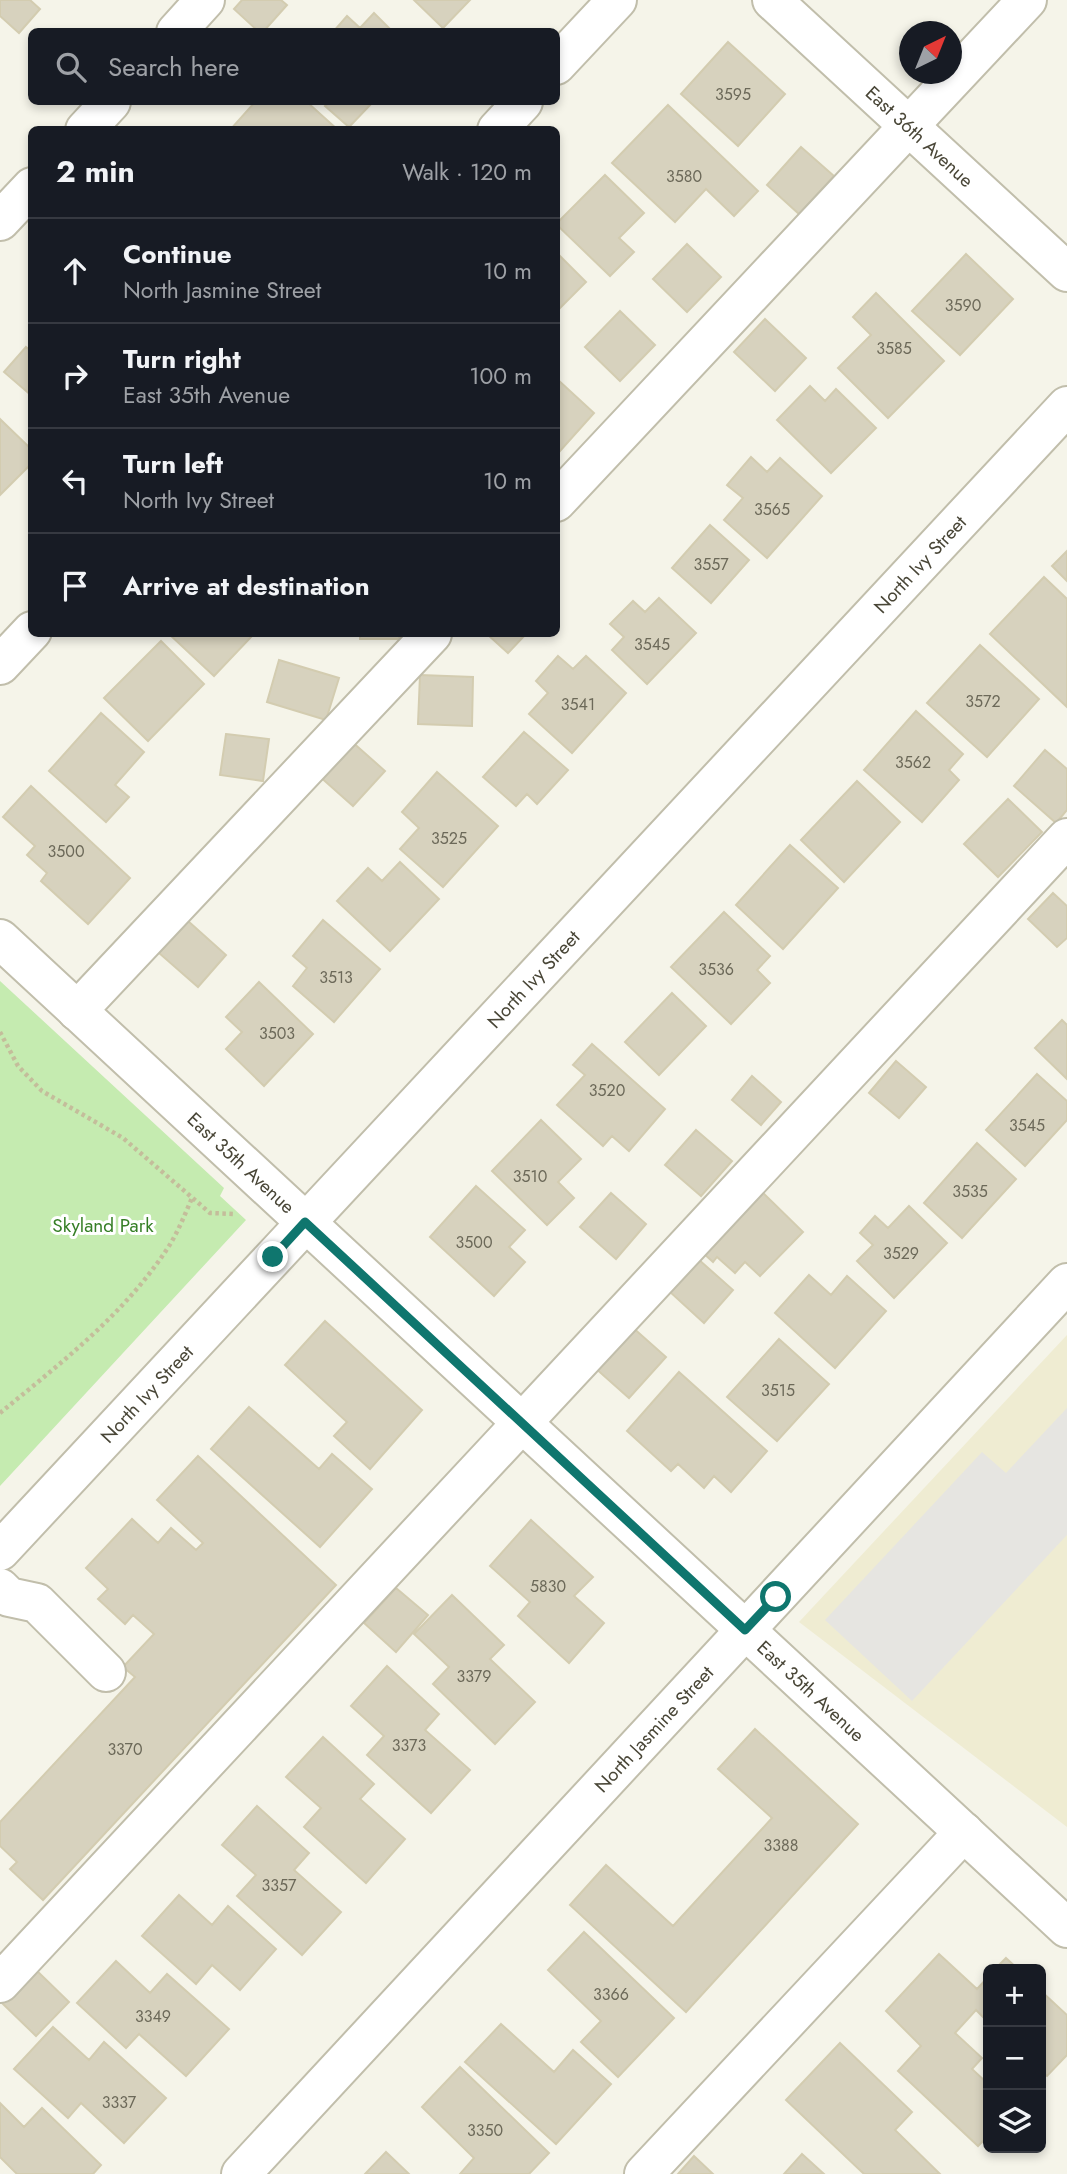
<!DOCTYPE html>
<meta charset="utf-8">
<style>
:root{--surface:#171b24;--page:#20242c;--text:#f1f3f6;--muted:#9ea1a6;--line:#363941}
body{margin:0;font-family:Jost,sans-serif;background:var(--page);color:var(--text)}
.controls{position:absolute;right:21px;bottom:21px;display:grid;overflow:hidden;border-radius:10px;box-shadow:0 4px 10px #0003}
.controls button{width:63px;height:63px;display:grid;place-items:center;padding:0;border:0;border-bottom:2px solid var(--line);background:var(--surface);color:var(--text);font:35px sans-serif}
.compass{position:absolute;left:899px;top:21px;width:63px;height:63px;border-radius:50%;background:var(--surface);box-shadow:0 4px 10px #0003;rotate:43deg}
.stop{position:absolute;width:21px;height:21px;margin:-16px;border:5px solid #0f766e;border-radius:50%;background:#fff}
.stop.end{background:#0f766e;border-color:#fff;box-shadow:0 2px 7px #0008}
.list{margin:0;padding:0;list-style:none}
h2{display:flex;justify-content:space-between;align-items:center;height:91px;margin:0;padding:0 28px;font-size:30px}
h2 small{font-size:23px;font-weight:400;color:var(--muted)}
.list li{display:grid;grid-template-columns:46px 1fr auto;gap:21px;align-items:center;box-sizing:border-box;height:105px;padding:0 28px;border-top:2px solid var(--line)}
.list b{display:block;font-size:26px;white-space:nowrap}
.list p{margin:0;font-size:23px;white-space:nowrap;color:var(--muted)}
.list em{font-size:23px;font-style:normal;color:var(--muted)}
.icon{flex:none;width:38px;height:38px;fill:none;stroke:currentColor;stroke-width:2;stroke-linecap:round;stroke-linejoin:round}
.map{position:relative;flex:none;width:1067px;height:2174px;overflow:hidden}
.search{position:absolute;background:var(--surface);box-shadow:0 4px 10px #0003;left:28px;top:28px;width:532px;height:77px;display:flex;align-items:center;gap:18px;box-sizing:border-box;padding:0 24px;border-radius:10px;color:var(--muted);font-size:26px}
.panel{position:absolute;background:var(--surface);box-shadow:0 4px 10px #0003;left:28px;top:126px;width:532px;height:511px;border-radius:10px}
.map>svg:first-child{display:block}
</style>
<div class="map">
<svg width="1067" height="2174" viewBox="0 0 1067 2174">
<rect width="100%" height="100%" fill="#f5f4e9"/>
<path fill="#efecd2" d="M 1067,1335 L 1067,1827 L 799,1622 Z"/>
<path fill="#c5ebb0" d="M 0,981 L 224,1188 L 220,1196 L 246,1220 L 0,1486 Z"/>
<path fill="#e6e5e1" d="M 1067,1408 L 1067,1535 L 912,1701 L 825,1620 L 982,1452 L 1006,1473 Z"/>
<path fill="#d7d2be" stroke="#d3ccb0" stroke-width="2" d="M 0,0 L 30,0 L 40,9 L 19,33 L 0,16 Z
M 242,0 L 281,0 L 287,5 L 263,32 L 259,32 L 234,9 Z
M 414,0 L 470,0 L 443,28 Z
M 374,13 L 393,32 L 333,32 L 347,16 L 360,28 Z
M 728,42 L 785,94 L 738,146 L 681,94 Z
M 255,102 L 307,102 L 338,130 L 230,130 Z
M 330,102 L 373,102 L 349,127 L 325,106 Z
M 668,105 L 758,191 L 734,216 L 706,189 L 675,222 L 612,163 Z
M 801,147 L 834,176 L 799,214 L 767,185 Z
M 605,175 L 644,213 L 619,238 L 634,252 L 610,276 L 556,224 Z
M 687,244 L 721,277 L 687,312 L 653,279 Z
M 556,252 L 586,282 L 556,312 Z
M 966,254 L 1013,299 L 960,355 L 912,311 Z
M 876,293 L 944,361 L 888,418 L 838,368 L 871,335 L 853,317 Z
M 620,311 L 655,345 L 620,381 L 585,347 Z
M 765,319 L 806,358 L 775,391 L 734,352 Z
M 26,347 L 32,352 L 32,396 L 4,372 Z
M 557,379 L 594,413 L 560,451 L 556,447 Z
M 810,386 L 825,401 L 836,389 L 876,428 L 831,473 L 777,420 Z
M 0,419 L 32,450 L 32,463 L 0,495 Z
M 751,457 L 767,472 L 780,458 L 822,496 L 767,558 L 724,520 L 743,498 L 727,485 Z
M 710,525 L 749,560 L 711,603 L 672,568 Z
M 1067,551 L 1067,581 L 1052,566 Z
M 1044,577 L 1067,599 L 1067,707 L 990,634 Z
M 659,598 L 696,633 L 647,684 L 612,650 L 624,637 L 610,624 L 633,601 L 645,612 Z
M 169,634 L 254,634 L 214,676 Z
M 360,634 L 399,634 L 399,639 L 360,639 Z
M 487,634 L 526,634 L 508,653 Z
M 161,641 L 204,684 L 148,741 L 104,698 Z
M 980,645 L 1039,699 L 987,757 L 927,703 Z
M 558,656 L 573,669 L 586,656 L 626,693 L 572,753 L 529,714 L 548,693 L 536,681 Z
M 279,660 L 339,678 L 326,720 L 267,702 Z
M 420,675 L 473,677 L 472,726 L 418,724 Z
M 916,711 L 963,754 L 949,770 L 959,780 L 922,822 L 864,770 Z
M 101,713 L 144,752 L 115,785 L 129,797 L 106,822 L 49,771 Z
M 524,732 L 568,770 L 537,804 L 527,794 L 516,806 L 483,777 Z
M 226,734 L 269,739 L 263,781 L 220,775 Z
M 350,740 L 385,771 L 353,806 L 318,775 Z
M 1045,750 L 1067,769 L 1067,810 L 1056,823 L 1014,786 Z
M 437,772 L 498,826 L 443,887 L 400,849 L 419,828 L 402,812 Z
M 857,781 L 900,822 L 844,882 L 801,840 Z
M 31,786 L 130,878 L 88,924 L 41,881 L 47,873 L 27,855 L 35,846 L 3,817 Z
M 1008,799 L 1042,832 L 998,877 L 964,844 Z
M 790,845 L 838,888 L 783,949 L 736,905 Z
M 400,862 L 439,899 L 390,951 L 337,901 L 368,868 L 382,881 Z
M 1053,893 L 1067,906 L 1067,938 L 1057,947 L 1028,919 Z
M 724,912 L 770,956 L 757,970 L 770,983 L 731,1024 L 671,967 Z
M 323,920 L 380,969 L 334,1022 L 293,986 L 307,968 L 293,956 Z
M 188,921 L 226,955 L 198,987 L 159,953 Z
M 259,982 L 313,1034 L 264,1086 L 226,1049 L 242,1032 L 226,1017 Z
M 672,993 L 706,1026 L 659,1075 L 625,1042 Z
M 1062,1020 L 1067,1025 L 1067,1079 L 1035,1048 Z
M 592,1044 L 665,1109 L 629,1151 L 612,1136 L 603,1146 L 557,1105 L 585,1075 L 573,1065 Z
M 896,1061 L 926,1087 L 899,1118 L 869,1093 Z
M 1037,1074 L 1067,1101 L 1067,1120 L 1025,1166 L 986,1130 Z
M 752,1076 L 781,1102 L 761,1125 L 732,1100 Z
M 541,1120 L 581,1159 L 558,1182 L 574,1198 L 547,1225 L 492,1171 Z
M 696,1130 L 732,1161 L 701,1196 L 665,1165 Z
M 977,1143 L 1016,1179 L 962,1238 L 924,1203 Z
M 476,1186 L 525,1230 L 509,1247 L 525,1262 L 494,1296 L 430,1237 Z
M 760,1190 L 803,1232 L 760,1276 L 745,1262 L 735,1273 L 717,1257 L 713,1262 L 702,1252 Z
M 611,1193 L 646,1224 L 616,1259 L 580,1227 Z
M 909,1206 L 947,1243 L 894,1298 L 857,1261 L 873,1245 L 860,1233 L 875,1216 L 888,1228 Z
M 698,1259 L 733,1290 L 704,1323 L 669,1291 Z
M 809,1275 L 831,1295 L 847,1276 L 886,1311 L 835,1368 L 775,1313 Z
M 325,1321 L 422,1410 L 370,1469 L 334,1436 L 347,1422 L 285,1365 Z
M 631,1326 L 666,1357 L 629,1398 L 594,1367 Z
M 779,1339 L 829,1384 L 777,1441 L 727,1397 Z
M 679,1372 L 767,1451 L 731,1492 L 714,1476 L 704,1488 L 678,1464 L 671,1471 L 627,1431 Z
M 249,1407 L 319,1469 L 332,1454 L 372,1489 L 320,1547 L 211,1449 Z
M 198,1456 L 336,1585 L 43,1900 L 10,1869 L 17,1862 L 0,1846 L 0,1822 L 135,1677 L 123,1667 L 154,1634 L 133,1615 L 125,1624 L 98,1599 L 108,1589 L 86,1568 L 132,1519 L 158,1543 L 171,1528 L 196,1550 L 203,1543 L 157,1500 Z
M 531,1520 L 593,1577 L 574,1596 L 604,1623 L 569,1663 L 518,1616 L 530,1602 L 490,1566 Z
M 396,1588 L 428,1615 L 396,1652 L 364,1623 Z
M 452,1595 L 504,1645 L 490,1659 L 535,1702 L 495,1744 L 433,1684 L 449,1667 L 414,1634 Z
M 387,1666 L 439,1714 L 425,1730 L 470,1770 L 431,1813 L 367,1755 L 384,1736 L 351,1706 Z
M 755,1729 L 858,1824 L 686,2012 L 570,1905 L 606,1865 L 673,1926 L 772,1818 L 718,1769 Z
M 323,1737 L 374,1784 L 360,1799 L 405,1839 L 366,1883 L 304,1827 L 321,1808 L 286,1777 Z
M 257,1806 L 309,1853 L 294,1870 L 341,1912 L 302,1955 L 237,1896 L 256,1875 L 222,1845 Z
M 179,1895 L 212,1925 L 228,1906 L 276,1949 L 240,1990 L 212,1965 L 196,1984 L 142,1936 Z
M 584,1932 L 674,2018 L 618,2077 L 581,2042 L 601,2021 L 548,1970 Z
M 939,1954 L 977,1989 L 988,1977 L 988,2022 L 976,2010 L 955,2033 L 982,2058 L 972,2069 L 988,2084 L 988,2136 L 978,2146 L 898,2071 L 921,2046 L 886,2011 Z
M 1006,1958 L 1018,1969 L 995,1969 Z
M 116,1961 L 150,1993 L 167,1974 L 229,2029 L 186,2076 L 139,2034 L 126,2048 L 77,2003 Z
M 34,1968 L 69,2002 L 36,2036 L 1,2002 Z
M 1041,1991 L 1067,2015 L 1067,2055 L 1047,2076 L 1041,2071 Z
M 501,2024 L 554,2072 L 573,2050 L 611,2084 L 556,2144 L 465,2062 Z
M 53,2027 L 89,2060 L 104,2042 L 166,2098 L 124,2143 L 81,2103 L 68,2118 L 14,2069 Z
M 840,2043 L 912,2112 L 895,2130 L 940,2174 L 864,2174 L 786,2100 Z
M 460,2067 L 549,2153 L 529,2174 L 460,2174 L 474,2158 L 422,2107 Z
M 0,2103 L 24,2127 L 42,2108 L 101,2165 L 93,2174 L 17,2174 L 0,2157 Z
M 386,2152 L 409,2174 L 365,2174 Z
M 802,2154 L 824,2174 L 784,2174 Z
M 694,2156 L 713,2174 L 678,2174 Z"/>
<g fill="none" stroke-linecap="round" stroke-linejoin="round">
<g stroke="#c1beab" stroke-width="42">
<g id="minor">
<path id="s1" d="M 772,0 L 1067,272"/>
<path d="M 176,32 L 205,0"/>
<path d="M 556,65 L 617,0"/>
<path d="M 85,130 L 111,102"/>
<path d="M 497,130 L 523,102"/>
<path d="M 0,221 L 32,187"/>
<path d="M 556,502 L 1027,0"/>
<path d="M 0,665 L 32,631"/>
<path id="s2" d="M 0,939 L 1067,1928"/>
<path d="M 77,1011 L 432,634"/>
<path id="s3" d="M 0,1551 L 1067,406"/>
<path d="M 0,1588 L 9,1597 L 37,1603 L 106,1672"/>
<path d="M 0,1983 L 1067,838"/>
<path id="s4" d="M 241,2174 L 1067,1283"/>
<path d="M 644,2174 L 964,1832"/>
</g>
</g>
<path stroke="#c4bd9b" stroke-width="4.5" stroke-dasharray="3.5 3.5" stroke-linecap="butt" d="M 0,1032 L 18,1066 L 42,1091 L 123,1138 L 210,1213 L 235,1214
M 0,1413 C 61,1363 126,1313 169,1246 C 178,1232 185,1214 192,1198"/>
<use href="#minor" stroke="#fff" stroke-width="38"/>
</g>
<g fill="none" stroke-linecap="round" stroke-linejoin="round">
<path stroke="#0f766e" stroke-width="9" d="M 273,1257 L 305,1222 L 745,1630 L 776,1597"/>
</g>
<g text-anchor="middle" stroke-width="6" stroke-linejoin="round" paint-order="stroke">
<g font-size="16" fill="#6c6959">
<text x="733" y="100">3595</text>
<text x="684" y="182">3580</text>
<text x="963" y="311">3590</text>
<text x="894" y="354">3585</text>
<text x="772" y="515">3565</text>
<text x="711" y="570">3557</text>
<text x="652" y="650">3545</text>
<text x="983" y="707">3572</text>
<text x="578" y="710">3541</text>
<text x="913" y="768">3562</text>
<text x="449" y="844">3525</text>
<text x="66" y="857">3500</text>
<text x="716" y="975">3536</text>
<text x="336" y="983">3513</text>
<text x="277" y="1039">3503</text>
<text x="607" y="1096">3520</text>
<text x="1027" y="1131">3545</text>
<text x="530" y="1182">3510</text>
<text x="970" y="1197">3535</text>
<text x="474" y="1248">3500</text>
<text x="901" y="1259">3529</text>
<text x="778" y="1396">3515</text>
<text x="548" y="1592">5830</text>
<text x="474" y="1682">3379</text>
<text x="409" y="1751">3373</text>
<text x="125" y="1755">3370</text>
<text x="781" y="1851">3388</text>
<text x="279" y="1891">3357</text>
<text x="611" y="2000">3366</text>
<text x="153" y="2022">3349</text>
<text x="119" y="2108">3337</text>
<text x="485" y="2136">3350</text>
</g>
<g font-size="19" fill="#494637" stroke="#fff">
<text dy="7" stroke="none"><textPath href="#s1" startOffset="201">East 36th Avenue</textPath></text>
<text dy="7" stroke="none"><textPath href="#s3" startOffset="1349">North Ivy Street</textPath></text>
<text dy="7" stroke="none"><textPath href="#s3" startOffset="782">North Ivy Street</textPath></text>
<text dy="7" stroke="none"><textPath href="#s2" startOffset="329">East 35th Avenue</textPath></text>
<text dy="7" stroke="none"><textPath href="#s3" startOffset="215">North Ivy Street</textPath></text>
<text dy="7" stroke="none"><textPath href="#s2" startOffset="1106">East 35th Avenue</textPath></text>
<text dy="7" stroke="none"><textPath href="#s4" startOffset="607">North Jasmine Street</textPath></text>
</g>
<g font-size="19" fill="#367f26" stroke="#fff">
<text x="103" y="1232">Skyland Park</text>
</g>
</g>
</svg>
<div class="controls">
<button>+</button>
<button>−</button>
<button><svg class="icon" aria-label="layers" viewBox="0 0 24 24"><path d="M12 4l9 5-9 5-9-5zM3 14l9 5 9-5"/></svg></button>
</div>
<svg class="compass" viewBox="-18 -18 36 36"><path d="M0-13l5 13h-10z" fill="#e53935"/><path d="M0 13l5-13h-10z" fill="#9ea1a6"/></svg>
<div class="stop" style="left:776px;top:1597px"></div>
<div class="stop end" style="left:273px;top:1257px"></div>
<div class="search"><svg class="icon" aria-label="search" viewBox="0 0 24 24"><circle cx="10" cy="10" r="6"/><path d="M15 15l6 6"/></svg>Search here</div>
<section class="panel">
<h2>2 min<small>Walk · 120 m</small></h2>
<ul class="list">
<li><svg class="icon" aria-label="ahead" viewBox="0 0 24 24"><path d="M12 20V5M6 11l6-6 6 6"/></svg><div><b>Continue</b><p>North Jasmine Street</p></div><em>10 m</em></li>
<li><svg class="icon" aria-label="right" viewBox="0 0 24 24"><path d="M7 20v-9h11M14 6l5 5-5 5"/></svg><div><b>Turn right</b><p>East 35th Avenue</p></div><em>100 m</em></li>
<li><svg class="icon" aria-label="left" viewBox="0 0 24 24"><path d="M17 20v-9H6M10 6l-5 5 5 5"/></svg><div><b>Turn left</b><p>North Ivy Street</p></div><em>10 m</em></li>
<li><svg class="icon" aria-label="arrive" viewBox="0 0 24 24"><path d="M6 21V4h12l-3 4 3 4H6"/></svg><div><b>Arrive at destination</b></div></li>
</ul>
</section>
</div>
